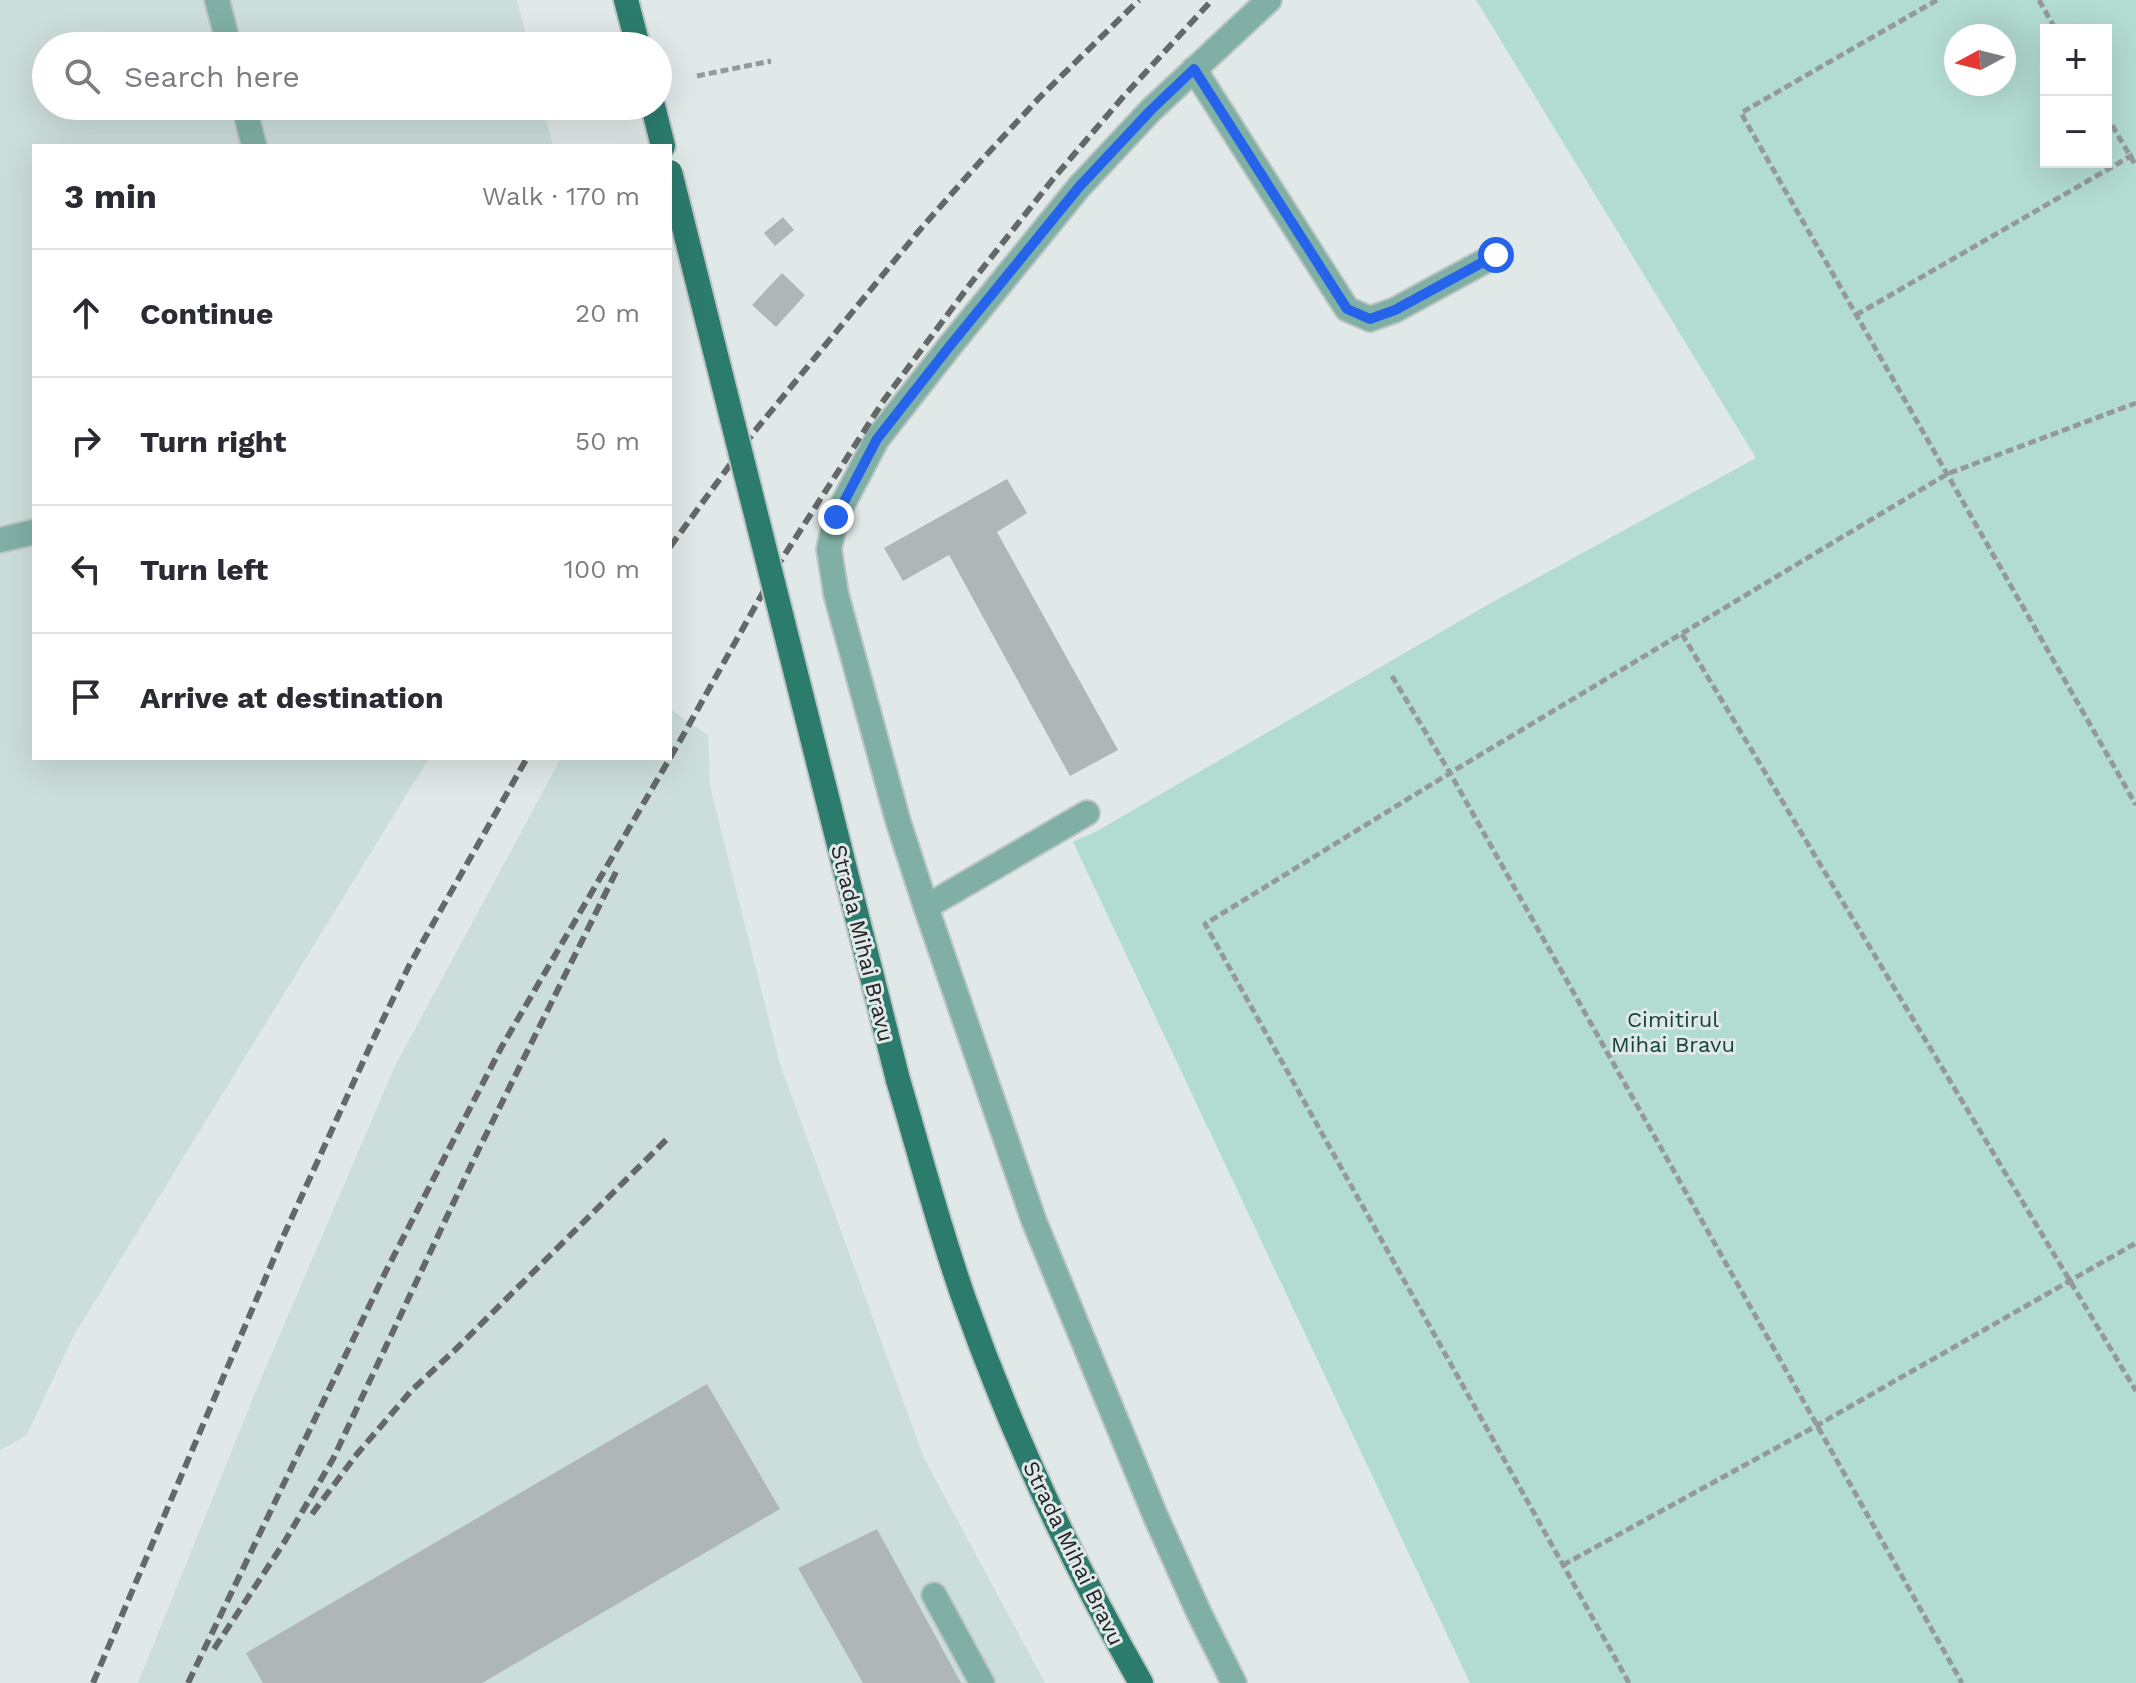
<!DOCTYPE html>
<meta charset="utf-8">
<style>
:root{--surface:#fff;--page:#f7f7f7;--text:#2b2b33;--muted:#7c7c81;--line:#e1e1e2}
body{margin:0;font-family:"Work Sans",sans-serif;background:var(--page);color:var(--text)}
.controls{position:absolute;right:24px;top:24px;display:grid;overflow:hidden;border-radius:0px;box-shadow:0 8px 32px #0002}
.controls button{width:72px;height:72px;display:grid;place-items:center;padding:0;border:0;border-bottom:2px solid var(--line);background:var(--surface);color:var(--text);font:40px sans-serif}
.compass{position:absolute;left:1944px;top:24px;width:72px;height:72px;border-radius:50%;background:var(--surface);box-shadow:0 8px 32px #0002;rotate:263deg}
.stop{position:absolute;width:24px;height:24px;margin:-18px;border:6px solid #2563eb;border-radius:50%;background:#fff}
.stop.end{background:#2563eb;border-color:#fff;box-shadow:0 2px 8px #0008}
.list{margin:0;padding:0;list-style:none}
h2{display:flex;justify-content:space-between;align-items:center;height:104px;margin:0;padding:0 32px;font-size:34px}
h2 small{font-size:26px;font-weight:400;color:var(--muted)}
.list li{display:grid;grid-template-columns:52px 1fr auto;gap:24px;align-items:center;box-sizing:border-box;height:128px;padding:0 32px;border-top:2px solid var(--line)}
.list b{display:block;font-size:30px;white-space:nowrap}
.list em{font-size:26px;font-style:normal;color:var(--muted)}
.icon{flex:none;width:44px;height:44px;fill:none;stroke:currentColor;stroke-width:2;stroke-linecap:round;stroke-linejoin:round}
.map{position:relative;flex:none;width:2136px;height:1683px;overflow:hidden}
.search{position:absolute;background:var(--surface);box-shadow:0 8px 32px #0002;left:32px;top:32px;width:640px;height:88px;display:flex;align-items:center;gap:20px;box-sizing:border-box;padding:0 28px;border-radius:44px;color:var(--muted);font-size:30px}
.panel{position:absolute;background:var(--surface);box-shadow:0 8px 32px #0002;left:32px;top:144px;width:640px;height:616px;border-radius:0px}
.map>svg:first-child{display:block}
</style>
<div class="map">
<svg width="2136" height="1683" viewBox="0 0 2136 1683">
<rect width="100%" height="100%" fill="#e0e9e7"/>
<path fill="#ccdeda" d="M 0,0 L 517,0 L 529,46 L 46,46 L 46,106 L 543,106 L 553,146 L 34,146 L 34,758 L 429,758 L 74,1335 L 26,1436 L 0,1450 Z
M 670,709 L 708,735 L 710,786 L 780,1064 L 924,1458 L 1045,1683 L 138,1683 L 262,1376 L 394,1068 L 561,758 L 670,758 Z"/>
<path fill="#b2dbd2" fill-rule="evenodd" d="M 1476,0 L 2136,0 L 2136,1683 L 1470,1683 L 1073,842 L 1097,831 L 1491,603 L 1756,458 ZM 2046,30 L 2106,30 L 2106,162 L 2046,162 ZM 1956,36 L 2004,36 L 2004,84 L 1956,84 Z"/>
<path fill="#aeb7b5" d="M 783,217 L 794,230 L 775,246 L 764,233 Z
M 782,273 L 805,295 L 776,327 L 752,305 Z
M 1007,479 L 1027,513 L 997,532 L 1118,750 L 1070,776 L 949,555 L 903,581 L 884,548 Z
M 707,1384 L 780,1509 L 482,1683 L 263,1683 L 246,1653 Z
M 877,1529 L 961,1683 L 863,1683 L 798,1568 Z"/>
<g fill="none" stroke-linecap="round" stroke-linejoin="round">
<g stroke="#bec6c4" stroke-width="28">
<path id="minor" d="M 217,0 L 229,46
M 1194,69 L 1347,309 L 1370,319 L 1395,310 L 1496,255
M 244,106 L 254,146
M 0,540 L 34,532
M 1087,813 L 926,907 L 1034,1221 L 1155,1515 L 1199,1613 L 1234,1683
M 926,907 L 898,821 L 836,594 L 829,549 L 836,517 L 877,439 L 949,347 L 1079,187 L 1151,110 L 1269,0
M 934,1595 L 982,1683"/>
</g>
<g stroke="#bec6c4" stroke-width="28">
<path id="major" d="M 626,0 L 638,46
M 653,106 L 663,146
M 898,1080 C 920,1154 939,1229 965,1302 C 1012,1434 1071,1561 1141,1683"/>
</g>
<path stroke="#949a99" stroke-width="5" stroke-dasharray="8 4" stroke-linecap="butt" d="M 1937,0 L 1741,113 L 2136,805
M 2039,0 L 2056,30
M 697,76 L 771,61
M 2106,115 L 2136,166
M 1856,315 L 2136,153
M 1682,634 L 2136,1391
M 1392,676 L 1450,773 L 1962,1683
M 1563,1565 L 1816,1426 L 2136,1243
M 1629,1683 L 1205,924 L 1450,773 L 1947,474 L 2136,403"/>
<use href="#minor" stroke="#80b0a5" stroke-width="24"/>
<use href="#major" stroke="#2c7c6e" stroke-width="24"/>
<path stroke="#646968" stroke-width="6" stroke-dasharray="12 6" stroke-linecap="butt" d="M 670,547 L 754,432 L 918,232 L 978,164 L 1040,97 L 1139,0
M 312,1514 L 357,1454 L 412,1390 L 455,1350 L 670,1136
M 214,1649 L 285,1541 L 333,1459 L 475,1157 L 616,872
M 93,1683 L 283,1237 L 372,1042 L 409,966 L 527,758
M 188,1683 L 386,1271 L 501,1048 L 681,739 L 780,562 L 884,400 L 971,283 L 1053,179 L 1123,97 L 1212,0"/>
<g stroke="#bec6c4" stroke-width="28" stroke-linecap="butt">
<path id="major-bridge" d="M 670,172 L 898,1080"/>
</g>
<use href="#major-bridge" stroke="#2c7c6e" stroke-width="24"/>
</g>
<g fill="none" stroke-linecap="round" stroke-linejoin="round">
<path stroke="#2563eb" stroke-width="10" d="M 836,517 L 877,439 L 949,347 L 1079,187 L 1151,110 L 1194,69 L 1347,309 L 1370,319 L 1395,310 L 1496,255"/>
</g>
<g text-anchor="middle" stroke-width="6" stroke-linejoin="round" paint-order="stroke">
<g font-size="22" fill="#212424" stroke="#e0e9e7">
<text transform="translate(863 943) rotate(76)" y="8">Strada Mihai Bravu</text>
<text transform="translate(1074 1553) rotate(64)" y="8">Strada Mihai Bravu</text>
</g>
<g font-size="22" fill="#13433b" stroke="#e0e9e7">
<text x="1673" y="1027">Cimitirul<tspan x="1673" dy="25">Mihai Bravu</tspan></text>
</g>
</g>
</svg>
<div class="controls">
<button>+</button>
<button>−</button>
</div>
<svg class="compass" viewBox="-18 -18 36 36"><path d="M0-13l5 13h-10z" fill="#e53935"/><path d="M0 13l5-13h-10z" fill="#7c7c81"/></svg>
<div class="stop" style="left:1496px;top:255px"></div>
<div class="stop end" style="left:836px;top:517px"></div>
<div class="search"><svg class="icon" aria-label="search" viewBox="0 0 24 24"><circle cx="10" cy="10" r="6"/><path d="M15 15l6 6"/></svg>Search here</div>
<section class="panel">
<h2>3 min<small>Walk · 170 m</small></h2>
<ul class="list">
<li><svg class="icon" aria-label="ahead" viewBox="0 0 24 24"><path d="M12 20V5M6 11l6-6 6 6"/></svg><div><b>Continue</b></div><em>20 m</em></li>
<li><svg class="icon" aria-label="right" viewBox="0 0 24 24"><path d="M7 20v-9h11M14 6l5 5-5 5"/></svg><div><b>Turn right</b></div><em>50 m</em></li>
<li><svg class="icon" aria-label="left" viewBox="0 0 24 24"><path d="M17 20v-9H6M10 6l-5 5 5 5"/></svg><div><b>Turn left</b></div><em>100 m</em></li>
<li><svg class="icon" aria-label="arrive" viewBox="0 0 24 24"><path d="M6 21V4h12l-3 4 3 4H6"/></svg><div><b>Arrive at destination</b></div></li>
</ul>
</section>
</div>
